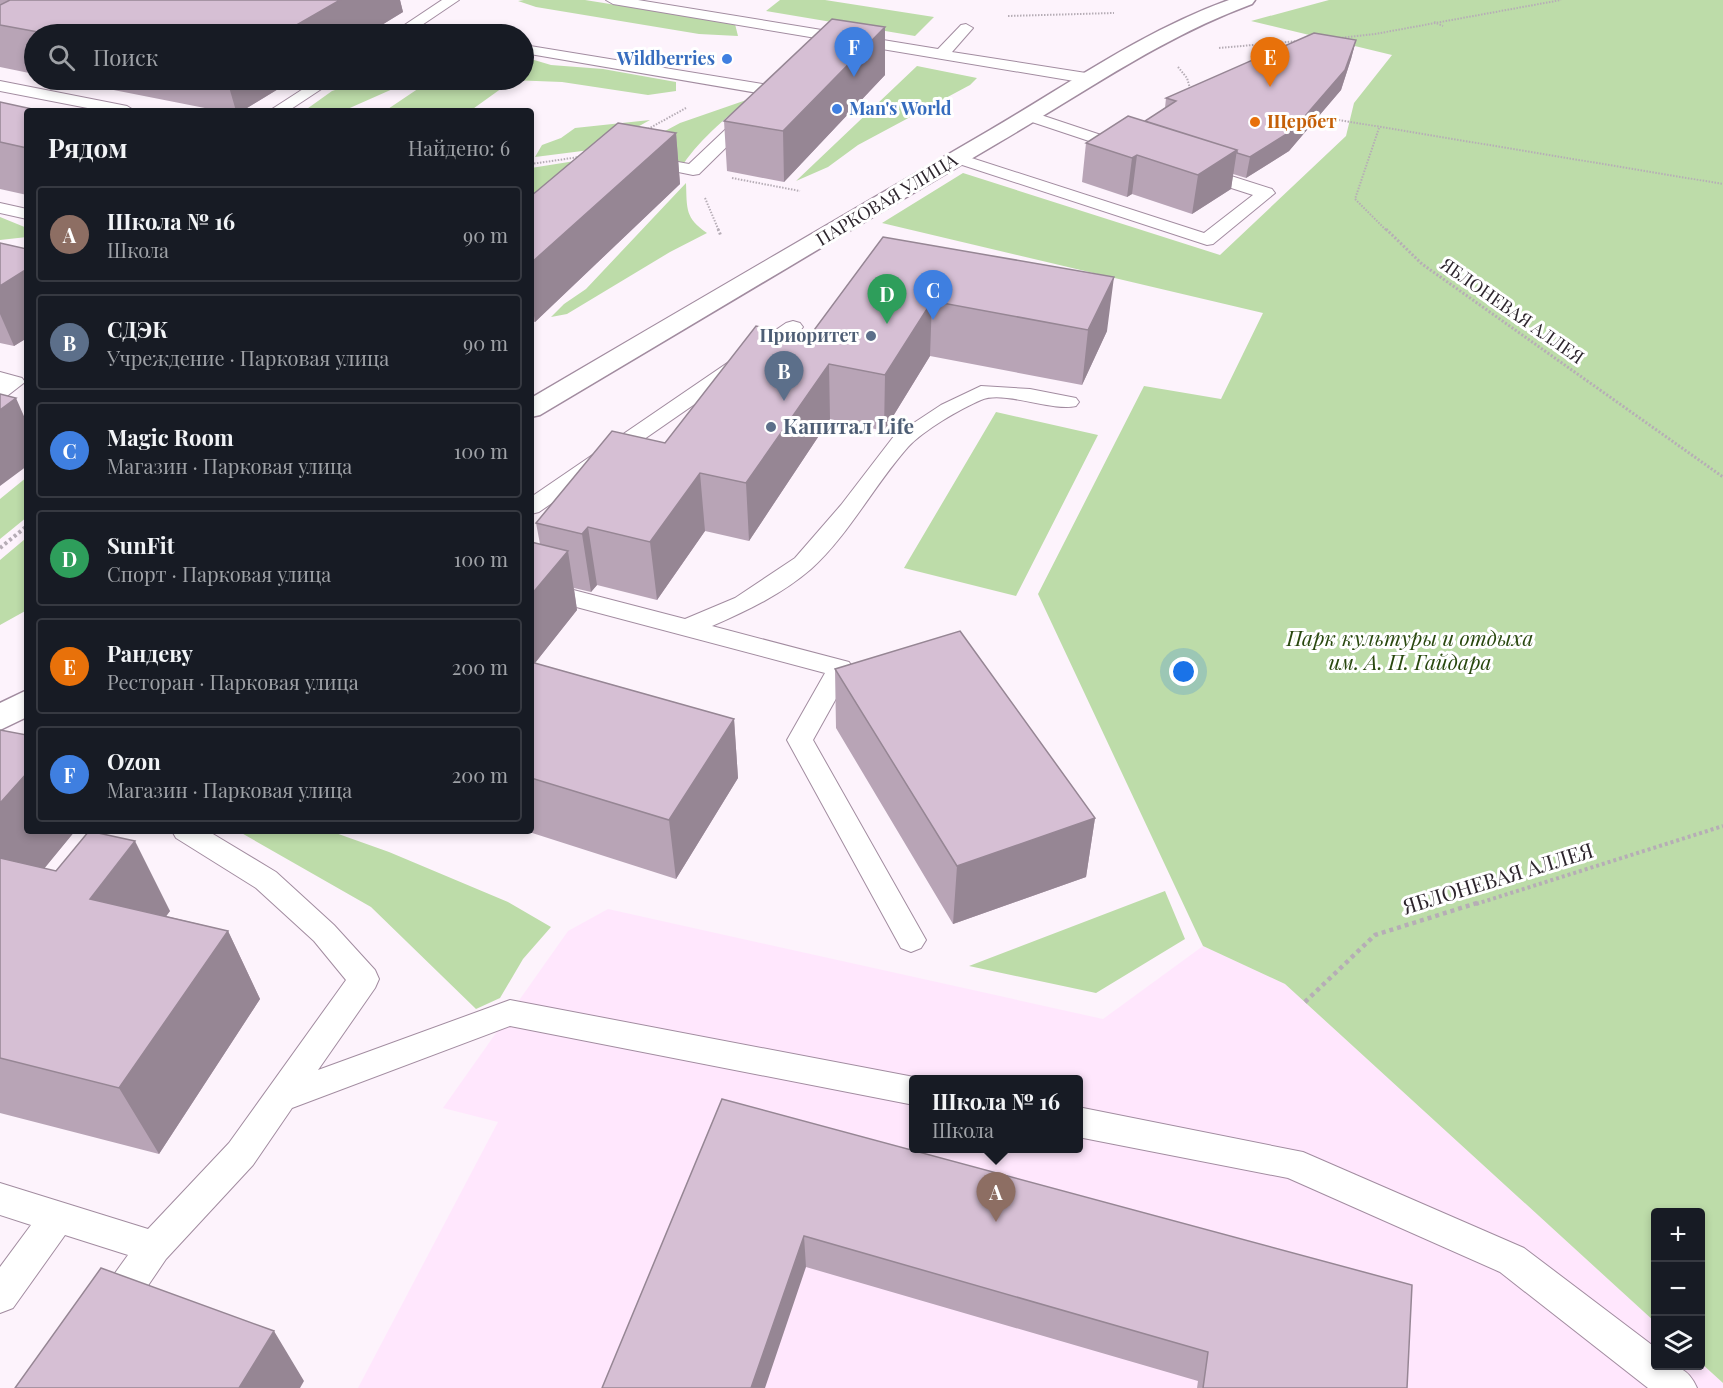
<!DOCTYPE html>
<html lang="ru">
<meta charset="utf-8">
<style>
:root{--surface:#171b24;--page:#20242c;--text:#f1f3f6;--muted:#9ea1a6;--line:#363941;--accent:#9aaee2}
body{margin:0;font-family:"Playfair Display",serif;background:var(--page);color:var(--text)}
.controls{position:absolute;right:18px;bottom:18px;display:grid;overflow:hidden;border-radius:6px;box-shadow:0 3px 9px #0003}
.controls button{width:54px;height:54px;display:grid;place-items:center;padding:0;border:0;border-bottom:2px solid var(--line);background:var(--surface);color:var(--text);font:30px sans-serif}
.you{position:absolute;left:1184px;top:672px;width:21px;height:21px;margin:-15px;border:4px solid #fff;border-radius:50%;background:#1a73e8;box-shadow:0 0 0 9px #1a73e833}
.badge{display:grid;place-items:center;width:39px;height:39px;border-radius:50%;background:var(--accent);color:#fff;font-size:20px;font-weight:700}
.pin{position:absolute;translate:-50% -50px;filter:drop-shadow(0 2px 3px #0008)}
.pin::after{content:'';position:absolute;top:32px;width:21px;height:18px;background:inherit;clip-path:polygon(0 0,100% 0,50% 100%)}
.popup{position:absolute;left:909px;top:1075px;width:174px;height:78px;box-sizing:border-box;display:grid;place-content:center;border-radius:6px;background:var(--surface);filter:drop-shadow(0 2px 4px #0005);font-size:20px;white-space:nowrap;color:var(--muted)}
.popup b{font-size:22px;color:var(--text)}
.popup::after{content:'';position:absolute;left:50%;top:100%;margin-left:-12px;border:12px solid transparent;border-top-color:var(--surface)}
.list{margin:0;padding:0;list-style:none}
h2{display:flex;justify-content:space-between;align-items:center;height:78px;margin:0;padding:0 24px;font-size:26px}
h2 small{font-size:20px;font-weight:400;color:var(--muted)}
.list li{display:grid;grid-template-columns:39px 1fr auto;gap:18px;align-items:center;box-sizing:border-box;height:96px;margin:0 12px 12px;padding:0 12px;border:2px solid var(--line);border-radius:6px}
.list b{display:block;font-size:22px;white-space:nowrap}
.list p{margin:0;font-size:20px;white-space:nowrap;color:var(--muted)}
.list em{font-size:20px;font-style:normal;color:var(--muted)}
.icon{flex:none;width:33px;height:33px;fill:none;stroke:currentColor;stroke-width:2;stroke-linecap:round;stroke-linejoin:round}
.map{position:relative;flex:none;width:1723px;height:1388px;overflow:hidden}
.search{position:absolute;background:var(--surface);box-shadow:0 3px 9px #0003;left:24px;top:24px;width:510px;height:66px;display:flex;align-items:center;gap:15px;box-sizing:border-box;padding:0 21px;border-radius:33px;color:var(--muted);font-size:22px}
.panel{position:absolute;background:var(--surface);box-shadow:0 3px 9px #0003;left:24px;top:108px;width:510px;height:726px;border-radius:6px}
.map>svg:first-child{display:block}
</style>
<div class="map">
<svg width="1723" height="1388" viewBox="0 0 1723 1388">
<rect width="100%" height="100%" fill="#fdf3fc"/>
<path fill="#ffe7fd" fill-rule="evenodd" d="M 608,909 L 1103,1019 L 1203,946 L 1285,984 L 1655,1322 L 1656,1366 L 1700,1366 L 1701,1363 L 1723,1383 L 1723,1388 L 358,1388 L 498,1122 L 443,1108 L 568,931 ZM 914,1080 L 1078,1080 L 1078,1148 L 914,1148 Z"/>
<path fill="#bddca9" d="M 524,0 L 585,0 L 735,24 L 738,36 L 699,34 L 536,7 L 518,1 Z
M 780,0 L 825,0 L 934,17 L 915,36 L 766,11 Z
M 1329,0 L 1723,0 L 1723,1383 L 1701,1363 L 1700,1212 L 1656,1212 L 1655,1322 L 1285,984 L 1203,946 L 1038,594 L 1144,386 L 1221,399 L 1263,313 L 882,223 L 963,173 L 1220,255 L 1346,136 L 1354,103 L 1392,55 L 1251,21 Z
M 524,57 L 551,65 L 603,69 L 676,82 L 676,91 L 648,95 L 562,82 L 510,80 L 524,80 Z
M 917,66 L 977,78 L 970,85 L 858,145 L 828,167 L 796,181 Z
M 366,80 L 413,80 L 343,111 L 304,111 L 332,91 Z
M 431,80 L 454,80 L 502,88 L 470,111 L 385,111 Z
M 755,97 C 732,110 699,141 684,163 L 626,152 L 680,123 Z
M 650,120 L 598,149 L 535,157 L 542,145 L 561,138 L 575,128 Z
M 575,161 L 531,201 L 531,168 Z
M 686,183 C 687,209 685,218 707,233 L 670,252 L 567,314 L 551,317 L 564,304 L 586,289 Z
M 0,217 L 27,228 L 27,237 L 0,240 Z
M 996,412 L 1098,435 L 1016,596 L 904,568 Z
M 27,477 L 27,517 L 0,539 L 0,499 Z
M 25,539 L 27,610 L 0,625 L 0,560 Z
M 238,831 L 330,831 L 389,852 L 508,902 L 551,927 L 523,959 L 500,998 L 476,1009 L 371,907 Z
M 1165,891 L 1185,939 L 1096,993 L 969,966 Z"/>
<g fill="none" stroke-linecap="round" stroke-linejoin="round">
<g stroke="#a28ca0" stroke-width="2">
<path id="service" d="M 442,0 L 459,0 L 419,27 L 442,31 L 444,34 L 391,34 Z
M 606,0 L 638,0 L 938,49 L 961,25 L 966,24 L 973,28 L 952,52 L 1086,73 L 1094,78 L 1086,83 L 613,4 Z
M 524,45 L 775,86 L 783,91 L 775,96 L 524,53 Z
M 317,80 L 335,80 L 288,111 L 269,111 Z
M 0,81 L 127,106 L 135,111 L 103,111 L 0,91 Z
M 750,110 L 756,112 L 758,115 L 756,118 L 699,174 L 693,175 L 639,164 L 637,161 L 645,156 L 689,164 L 744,112 Z
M 1029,111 L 1134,146 L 1136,149 L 1128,154 L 1023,119 L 1021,116 L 1023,113 Z
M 956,153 L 1204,233 L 1253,195 L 1194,176 L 1192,172 L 1194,168 L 1206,168 L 1272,189 L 1275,193 L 1213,244 L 1207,245 L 950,161 L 948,158 L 950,155 Z
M 0,203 L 27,209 L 27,219 L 0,213 Z
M 793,321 L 800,323 L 803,327 L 800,331 L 539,512 L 531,514 L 531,497 L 786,323 Z
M 0,372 L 22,378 L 25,382 L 7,396 L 0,398 Z
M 981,386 L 1030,389 L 1076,398 L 1079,402 L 1076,406 C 1052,412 1004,390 981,400 C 960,409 924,430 908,447 C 875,484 848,536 811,569 C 782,594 747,611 712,626 L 849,662 L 853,668 L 813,740 L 926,940 L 921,948 L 911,952 L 901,948 L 787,740 L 825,673 L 531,595 L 531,579 L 685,619 L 735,598 L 795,558 L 841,505 L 894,436 L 941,405 Z
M 172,831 L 208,831 L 276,872 L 334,925 L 375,970 L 379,979 L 375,988 L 318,1070 L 510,1000 L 914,1077 L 921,1080 L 914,1080 L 914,1105 L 510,1026 L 292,1108 L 253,1165 L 166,1259 L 126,1318 L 113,1324 L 100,1318 L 95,1306 L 100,1294 L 128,1255 L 65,1235 L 13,1308 L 0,1313 L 0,1267 L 31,1225 L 0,1215 L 0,1183 L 148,1229 L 229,1143 L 346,980 L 314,941 L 256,888 L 176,838 Z
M 1078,1107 L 1303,1152 L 1524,1248 L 1656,1348 L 1656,1366 C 1677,1366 1688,1367 1697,1388 L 1648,1388 L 1500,1272 L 1288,1178 L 1078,1137 Z"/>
</g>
<g stroke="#a28ca0" stroke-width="3">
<path id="tertiary" d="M 1229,0 L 1255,0 L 1252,4 C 1160,38 1082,94 998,143 C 845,233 693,324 540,415 L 531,417 L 531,398 C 684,308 837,219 990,130 C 1069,84 1143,31 1229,0 Z
M 27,690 L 27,717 L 0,730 L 0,703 Z"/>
</g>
<path stroke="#b6adb6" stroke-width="2" stroke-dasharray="1.5 1.5" stroke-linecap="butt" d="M 1008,16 L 1114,13
M 1434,22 L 1443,26
M 1339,38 L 1375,34 L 1561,0
M 1219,48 L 1298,41
M 1178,67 L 1187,78 L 1191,92
M 1315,116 L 1723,184
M 1379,128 L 1355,199 L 1387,231
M 648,129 L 686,108
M 531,164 L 579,157
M 732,178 L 800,191
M 705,198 L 719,231"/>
<path stroke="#b6adb6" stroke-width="3" stroke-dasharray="2 2" stroke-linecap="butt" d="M 718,229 L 721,236
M 1386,229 L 1422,264 L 1723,477"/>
<path stroke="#b6adb6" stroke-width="4" stroke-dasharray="3 3" stroke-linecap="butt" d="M 0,548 L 27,526
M 1476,904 L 1723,826"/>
<path stroke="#b6adb6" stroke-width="4.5" stroke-dasharray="4 4" stroke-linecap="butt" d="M 1305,1002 L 1375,935 L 1480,902"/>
<use href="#service" fill="#fff" fill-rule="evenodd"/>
<use href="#tertiary" fill="#fff" fill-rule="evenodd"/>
</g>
<path fill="#b8a4b6" d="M 0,0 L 400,0 L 403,12 L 367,34 L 34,34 L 34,74 L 0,67 Z
M 885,27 L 885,75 L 784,182 L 727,171 L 724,121 Z
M 1356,40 L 1351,59 L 1341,90 L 1289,151 L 1246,178 L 1233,174 L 1231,189 L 1192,214 L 1132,194 L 1127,197 L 1082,182 L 1086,143 L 1145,121 L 1165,108 L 1166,98 Z
M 63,80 L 293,80 L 242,111 L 220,111 Z
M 0,102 L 27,111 L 27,195 L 0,189 Z
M 676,133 L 680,184 L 535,322 L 531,321 L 531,196 Z
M 883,237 L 1107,331 L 1082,385 L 930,356 L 884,431 L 830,419 L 749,541 L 705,531 L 657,600 L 597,585 L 591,592 L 574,588 L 577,610 L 535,663 L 734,719 L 738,778 L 676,879 L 526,831 L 531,831 L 531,542 L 540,544 L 536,523 L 665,443 L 809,337 Z
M 0,243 L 27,249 L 27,338 L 14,346 L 0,343 Z
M 835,669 L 1095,818 L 1086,877 L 953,924 L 836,728 Z
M 0,730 L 75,831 L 44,868 L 170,911 L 166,916 L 228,931 L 260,999 L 159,1154 L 0,1113 Z
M 722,1099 L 1407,1388 L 1197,1388 L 1198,1381 L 806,1267 Z"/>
<path fill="#968694" d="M 340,0 L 400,0 L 403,12 L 367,34 L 281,34 Z
M 885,27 L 885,75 L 784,182 L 783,131 Z
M 1356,40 L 1351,59 L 1341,90 L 1289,151 L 1246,178 L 1250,157 Z
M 227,80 L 293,80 L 242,111 L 236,111 Z
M 676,133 L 680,184 L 535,322 L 531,297 L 531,263 Z
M 1237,150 L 1231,189 L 1192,214 L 1198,175 Z
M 1137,155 L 1132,194 L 1127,197 L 1132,158 Z
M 27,269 L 27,338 L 14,346 L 0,314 L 0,286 Z
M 1114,277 L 1107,331 L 1082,385 L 1088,330 Z
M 932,301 L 930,356 L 884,431 L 885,375 Z
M 829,364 L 830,419 L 749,541 L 746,483 Z
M 16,398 L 27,423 L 27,466 L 0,486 L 0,410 Z
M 700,473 L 705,531 L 657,600 L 650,542 Z
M 588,527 L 597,585 L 591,592 L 582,534 Z
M 568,551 L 577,610 L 531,668 L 531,595 Z
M 734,719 L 738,778 L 676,879 L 669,820 Z
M 27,773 L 27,831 L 75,831 L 3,919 L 0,915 L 0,803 Z
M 1095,818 L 1086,877 L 953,924 L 957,866 Z
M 135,841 L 170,911 L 128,968 L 90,899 Z
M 228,931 L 260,999 L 159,1154 L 119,1088 Z
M 804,1236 L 806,1267 L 765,1388 L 751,1388 Z
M 274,1331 L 304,1381 L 300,1388 L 239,1388 Z"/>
<path fill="#d6bfd4" stroke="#968694" stroke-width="1.5" d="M 10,0 L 340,0 L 281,34 L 49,34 L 0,25 L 0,5 Z
M 832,19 L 885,27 L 783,131 L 724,121 Z
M 1314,33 L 1356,40 L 1345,70 L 1293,130 L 1250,157 L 1237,153 L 1237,150 L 1145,121 L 1176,101 L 1166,98 Z
M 0,102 L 41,111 L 27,111 L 27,148 L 0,142 Z
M 1128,116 L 1237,150 L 1198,175 L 1137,155 L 1132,158 L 1086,143 Z
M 618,123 L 676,133 L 531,263 L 531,196 Z
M 883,237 L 1114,277 L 1088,330 L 932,301 L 885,375 L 829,364 L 746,483 L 700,473 L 650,542 L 588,527 L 582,534 L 536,523 L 612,431 L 665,443 L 756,326 L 809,337 Z
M 0,243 L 27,249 L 27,269 L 0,286 Z
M 0,394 L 16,398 L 0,410 Z
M 531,542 L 568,551 L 531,595 Z
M 960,631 L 1095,818 L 957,866 L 835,669 Z
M 531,662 L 734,719 L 669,820 L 531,778 Z
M 0,730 L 27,735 L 27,773 L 0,803 Z
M 89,831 L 135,841 L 90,899 L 228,931 L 119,1088 L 0,1058 L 0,858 L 56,871 Z
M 722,1099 L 1412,1285 L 1407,1388 L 1203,1388 L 1208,1352 L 804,1236 L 751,1388 L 602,1388 Z
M 101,1268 L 274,1331 L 239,1388 L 15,1388 Z"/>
<g fill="#3f7fe0" stroke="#fff" stroke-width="2">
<circle cx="727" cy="59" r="6"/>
<circle cx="837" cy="109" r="6"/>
</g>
<circle fill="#e8710a" stroke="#fff" stroke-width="2" cx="1255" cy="122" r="6"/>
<g fill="#5c6f8a" stroke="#fff" stroke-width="2">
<circle cx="871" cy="336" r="6"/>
<circle cx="771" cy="427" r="6"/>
</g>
<g text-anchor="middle" stroke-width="6" stroke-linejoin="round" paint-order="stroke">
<g font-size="18" font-weight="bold" fill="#366cbe" stroke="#fff" text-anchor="end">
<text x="715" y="65">Wildberries</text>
<text x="849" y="115" text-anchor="start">Man's World</text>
</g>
<g font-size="18" font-weight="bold" fill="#c56008" stroke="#fff" text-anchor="start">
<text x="1267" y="128">Щербет</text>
</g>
<g font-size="18" fill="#2d252d" stroke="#fff">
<text transform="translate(887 200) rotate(-31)" y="6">ПАРКОВАЯ УЛИЦА</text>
<text transform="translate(1512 311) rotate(35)" y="6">ЯБЛОНЕВАЯ АЛЛЕЯ</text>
</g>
<g font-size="18" font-weight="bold" fill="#4e5e75" stroke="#fff" text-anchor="end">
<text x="859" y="342">Приоритет</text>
</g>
<g font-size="21" font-weight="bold" fill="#4e5e75" stroke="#fff" text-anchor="start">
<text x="783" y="434">Капитал Life</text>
</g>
<g font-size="21" font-style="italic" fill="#29480f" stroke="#fff">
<text x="1410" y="646">Парк культуры и отдыха<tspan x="1410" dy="24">им. А. П. Гайдара</tspan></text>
</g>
<g font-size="21" fill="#2d252d" stroke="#fff">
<text transform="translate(1498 879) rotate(-17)" y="7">ЯБЛОНЕВАЯ АЛЛЕЯ</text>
</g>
</g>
</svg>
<div class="controls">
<button>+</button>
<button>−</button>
<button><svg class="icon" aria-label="layers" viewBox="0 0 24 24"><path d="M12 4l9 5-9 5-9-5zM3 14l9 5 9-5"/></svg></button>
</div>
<div class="you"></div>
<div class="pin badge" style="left:996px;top:1222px;background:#8d6e63">A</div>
<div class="popup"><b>Школа № 16</b>Школа</div>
<div class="pin badge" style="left:784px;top:401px;background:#5c6f8a">B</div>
<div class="pin badge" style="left:933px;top:320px;background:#3f7fe0">C</div>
<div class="pin badge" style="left:887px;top:324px;background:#2e9e5b">D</div>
<div class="pin badge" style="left:1270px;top:87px;background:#e8710a">E</div>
<div class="pin badge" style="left:854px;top:77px;background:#3f7fe0">F</div>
<div class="search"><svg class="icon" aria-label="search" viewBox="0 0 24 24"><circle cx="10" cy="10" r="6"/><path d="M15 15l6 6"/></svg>Поиск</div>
<section class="panel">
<h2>Рядом<small>Найдено: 6</small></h2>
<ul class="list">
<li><span class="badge" style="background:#8d6e63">A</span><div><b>Школа № 16</b><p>Школа</p></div><em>90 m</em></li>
<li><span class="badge" style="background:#5c6f8a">B</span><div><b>СДЭК</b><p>Учреждение · Парковая улица</p></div><em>90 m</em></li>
<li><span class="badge" style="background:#3f7fe0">C</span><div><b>Magic Room</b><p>Магазин · Парковая улица</p></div><em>100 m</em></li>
<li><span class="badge" style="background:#2e9e5b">D</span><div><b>SunFit</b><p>Спорт · Парковая улица</p></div><em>100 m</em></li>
<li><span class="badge" style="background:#e8710a">E</span><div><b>Рандеву</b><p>Ресторан · Парковая улица</p></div><em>200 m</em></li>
<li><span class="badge" style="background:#3f7fe0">F</span><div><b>Ozon</b><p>Магазин · Парковая улица</p></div><em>200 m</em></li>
</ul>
</section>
</div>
